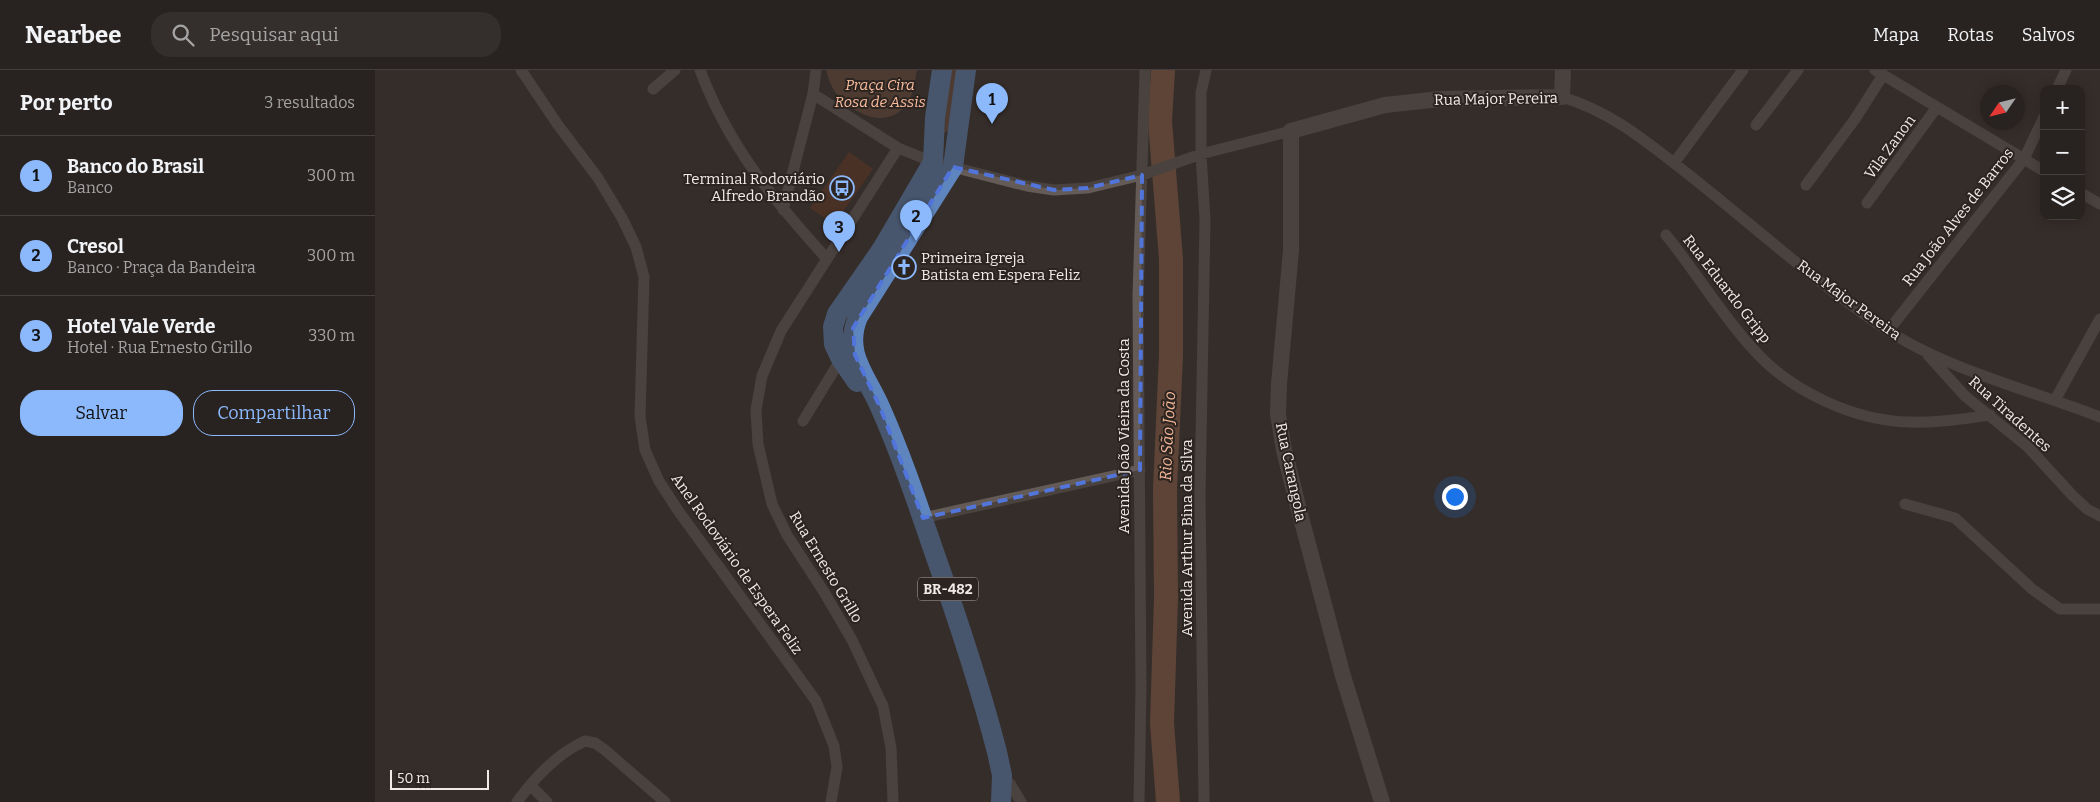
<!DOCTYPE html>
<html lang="pt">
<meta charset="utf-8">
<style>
:root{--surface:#282220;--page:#342f2d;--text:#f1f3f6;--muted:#a5a4a5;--line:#443f3e;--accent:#8cb9fc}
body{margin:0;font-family:Bitter,serif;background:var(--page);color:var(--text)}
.controls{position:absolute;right:15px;top:15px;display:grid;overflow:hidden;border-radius:10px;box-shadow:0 2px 12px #0003}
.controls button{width:45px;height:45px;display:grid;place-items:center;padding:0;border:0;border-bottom:1px solid var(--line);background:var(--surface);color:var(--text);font:25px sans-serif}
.compass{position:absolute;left:1605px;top:15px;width:45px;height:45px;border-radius:50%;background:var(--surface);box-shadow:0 2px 12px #0003;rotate:235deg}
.scale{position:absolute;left:15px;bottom:12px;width:99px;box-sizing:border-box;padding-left:5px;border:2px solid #f0ebe8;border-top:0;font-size:14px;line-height:18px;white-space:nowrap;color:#f0ebe8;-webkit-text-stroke:4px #2b2420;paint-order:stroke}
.you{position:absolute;left:1079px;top:426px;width:18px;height:18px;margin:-12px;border:4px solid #fff;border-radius:50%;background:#1a73e8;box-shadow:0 0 0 8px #1a73e833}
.badge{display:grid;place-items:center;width:32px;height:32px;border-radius:50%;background:var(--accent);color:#111;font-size:16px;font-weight:700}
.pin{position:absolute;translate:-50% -41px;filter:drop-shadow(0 1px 2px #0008)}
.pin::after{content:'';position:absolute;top:26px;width:18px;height:15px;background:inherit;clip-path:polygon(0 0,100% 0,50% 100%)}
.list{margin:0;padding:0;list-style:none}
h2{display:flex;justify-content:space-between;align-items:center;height:65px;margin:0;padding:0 20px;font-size:21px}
h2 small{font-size:16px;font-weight:400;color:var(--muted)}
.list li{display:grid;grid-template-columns:32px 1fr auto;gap:15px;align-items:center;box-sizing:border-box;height:80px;padding:0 20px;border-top:1px solid var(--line)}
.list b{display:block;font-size:19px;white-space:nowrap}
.list p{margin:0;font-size:16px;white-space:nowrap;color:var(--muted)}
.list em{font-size:16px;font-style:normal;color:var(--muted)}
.actions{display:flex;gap:10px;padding:15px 20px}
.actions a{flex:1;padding:11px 0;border:1px solid var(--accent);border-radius:20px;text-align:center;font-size:18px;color:var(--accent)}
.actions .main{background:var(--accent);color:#111}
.icon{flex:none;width:28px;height:28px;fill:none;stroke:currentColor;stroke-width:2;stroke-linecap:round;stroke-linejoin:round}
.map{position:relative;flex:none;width:1725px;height:732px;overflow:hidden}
header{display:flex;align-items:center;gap:30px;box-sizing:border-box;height:70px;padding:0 25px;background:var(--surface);border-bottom:1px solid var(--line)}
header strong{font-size:24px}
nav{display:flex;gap:28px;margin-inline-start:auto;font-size:18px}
.search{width:350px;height:45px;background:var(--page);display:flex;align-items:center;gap:12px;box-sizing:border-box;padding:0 18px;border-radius:20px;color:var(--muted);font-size:19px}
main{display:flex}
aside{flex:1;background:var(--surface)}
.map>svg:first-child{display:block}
</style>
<header>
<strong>Nearbee</strong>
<div class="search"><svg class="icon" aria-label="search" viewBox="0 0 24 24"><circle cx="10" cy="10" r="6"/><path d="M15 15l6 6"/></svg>Pesquisar aqui</div>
<nav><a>Mapa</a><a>Rotas</a><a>Salvos</a></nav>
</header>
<main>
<aside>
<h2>Por perto<small>3 resultados</small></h2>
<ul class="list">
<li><span class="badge">1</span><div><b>Banco do Brasil</b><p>Banco</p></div><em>300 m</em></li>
<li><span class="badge">2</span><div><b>Cresol</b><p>Banco · Praça da Bandeira</p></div><em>300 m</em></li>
<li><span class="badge">3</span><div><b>Hotel Vale Verde</b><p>Hotel · Rua Ernesto Grillo</p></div><em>330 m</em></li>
</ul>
<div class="actions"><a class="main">Salvar</a><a>Compartilhar</a></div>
</aside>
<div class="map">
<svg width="1725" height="732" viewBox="0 0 1725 732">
<rect width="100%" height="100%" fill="#352e2a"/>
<path fill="#6c4d3d" d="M 451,0 L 542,0 C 540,10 538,26 532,34 C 511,61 478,44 460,22 C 456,16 453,7 451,0 Z
M 574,0 L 584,0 L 574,60 L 569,63 Z"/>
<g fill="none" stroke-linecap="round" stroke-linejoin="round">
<path stroke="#905f46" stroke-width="24" d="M 788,0 L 785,51 L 796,189 L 796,285 L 790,419 L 791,528 L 787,653 L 793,732"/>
</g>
<path fill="#65371f" d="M 474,82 L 498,99 L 459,154 L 435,138 Z"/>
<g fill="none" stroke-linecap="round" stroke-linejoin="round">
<path stroke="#645b57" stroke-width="11" d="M 146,0 L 183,55 L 223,108 L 247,148 L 261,177 L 269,207 L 265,346 L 270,380 L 284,411 L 302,439 L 441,631 L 459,676 L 462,697 L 456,732
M 325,0 C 354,77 398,129 452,189
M 1500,0 L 1669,101
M 278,19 L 300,0
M 1682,19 L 1691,0
M 438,24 L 523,78 L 558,92 L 652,116 L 679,120 L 713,118 L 767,105 L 826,84 L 916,61
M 1187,27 C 1238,42 1277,76 1318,108 C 1382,159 1443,214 1512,260 C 1571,299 1658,321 1725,347
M 1381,55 L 1423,0
M 1299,93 L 1368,0
M 1431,115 L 1480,49 L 1508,5
M 1706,123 L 1725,134
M 1492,133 L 1562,37
M 408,140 L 438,24 L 441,0
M 1291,165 C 1321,202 1346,244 1378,279 C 1415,321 1479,351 1535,352 C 1562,353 1588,349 1615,345
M 1513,261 L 1649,89 L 1669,47
M 1553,285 L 1590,326 L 1653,377 L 1697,425 L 1712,439 L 1725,446
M 1680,330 L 1725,249
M 428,351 L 466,289
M 1530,434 L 1580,448 L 1657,519 L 1685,539 L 1725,539
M 548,448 L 765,400
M 627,706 L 636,715 L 646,732
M 155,715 L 172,732
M 142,732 C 160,707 181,684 210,671 L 220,673 L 230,680 L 290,732
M 518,732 L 516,678 L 508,636 L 477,570 L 449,522 L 412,465 L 397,434 L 383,374 L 381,340 L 387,306 L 406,261 L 523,78
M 764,732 L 766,619 L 763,226 L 770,0
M 829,732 L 825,426 L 830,150 L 826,84 L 826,23 L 831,0"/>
<path stroke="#645b57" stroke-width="16" d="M 1007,732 L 968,606 L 924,440 L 909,380 L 903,344 L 904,314 L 916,180 L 916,61 L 1010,35 L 1065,29 L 1187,27 L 1188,0"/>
<path stroke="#5e85be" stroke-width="20" d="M 591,0 L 578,97 L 483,247 C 468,283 491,305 505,337 C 525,382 541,429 557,476 C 581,544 604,612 622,682 L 627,705 L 626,732
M 482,312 L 466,289 L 459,274 L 458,257 L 462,244 L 507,179 L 558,92 L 560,48 L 567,0"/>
</g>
<path d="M0 0H1725V732H0ZM 578,97 L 679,120 L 713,118 L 767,105 L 765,400 L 548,448 L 505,337 L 480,285 L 478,258 Z" fill="#352e2a" fill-opacity=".55" fill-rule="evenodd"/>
<path fill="none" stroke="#5275dc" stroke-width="4" stroke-dasharray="10 6" stroke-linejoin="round" d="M 578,97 L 679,120 L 713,118 L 767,105 L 765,400 L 548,448 L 505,337 L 480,285 L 478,258 Z"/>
<defs>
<g id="bus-ring" transform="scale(1.25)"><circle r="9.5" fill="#2b2420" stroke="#8cb9fc" stroke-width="1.5"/><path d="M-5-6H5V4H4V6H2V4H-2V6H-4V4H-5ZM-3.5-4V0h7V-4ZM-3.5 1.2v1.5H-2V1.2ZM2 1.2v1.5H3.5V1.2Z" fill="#8cb9fc"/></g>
<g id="church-ring" transform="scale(1.25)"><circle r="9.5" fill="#2b2420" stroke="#8cb9fc" stroke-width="1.5"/><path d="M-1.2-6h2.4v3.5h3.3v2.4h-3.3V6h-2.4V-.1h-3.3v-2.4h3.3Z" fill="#8cb9fc"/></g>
</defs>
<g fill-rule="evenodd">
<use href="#bus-ring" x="467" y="118"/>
<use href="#church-ring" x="529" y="197"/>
</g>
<g text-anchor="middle" stroke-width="4" stroke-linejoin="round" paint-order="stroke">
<rect fill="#2b2420" stroke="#b5afac" stroke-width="1" x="543" y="507.5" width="60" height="23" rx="4"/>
<g font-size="14" font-weight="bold" fill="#f0ebe8">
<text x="573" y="524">BR-482</text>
</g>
<g font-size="15" font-style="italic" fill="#fcbd9e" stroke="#2b2420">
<text x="505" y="20">Praça Cira<tspan x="505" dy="17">Rosa de Assis</tspan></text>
</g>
<g font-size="15" fill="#f0ebe8" stroke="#2b2420">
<text transform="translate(1121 29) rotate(-1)" y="5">Rua Major Pereira</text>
<text transform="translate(1515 77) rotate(-54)" y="5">Vila Zanon</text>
<text transform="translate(1583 147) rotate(-52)" y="5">Rua João Alves de Barros</text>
<text transform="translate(1352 219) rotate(52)" y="5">Rua Eduardo Gripp</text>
<text transform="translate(1474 230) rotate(36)" y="5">Rua Major Pereira</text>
<text transform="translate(1635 344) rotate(42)" y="5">Rua Tiradentes</text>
<text transform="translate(749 366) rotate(-90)" y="5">Avenida João Vieira da Costa</text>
<text transform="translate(916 402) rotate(78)" y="5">Rua Carangola</text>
<text transform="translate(812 468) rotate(-90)" y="5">Avenida Arthur Bina da Silva</text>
<text transform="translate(362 494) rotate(55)" y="5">Anel Rodoviário de Espera Feliz</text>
<text transform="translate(451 497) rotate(59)" y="5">Rua Ernesto Grillo</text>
</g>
<g font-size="15" fill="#f0ebe8" stroke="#2b2420" text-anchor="end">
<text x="450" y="114">Terminal Rodoviário<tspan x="450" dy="17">Alfredo Brandão</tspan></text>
<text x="546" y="193" text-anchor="start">Primeira Igreja<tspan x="546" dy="17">Batista em Espera Feliz</tspan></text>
</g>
<g font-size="16" font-style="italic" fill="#f5b798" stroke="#2b2420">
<text transform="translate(792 366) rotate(-87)" y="6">Rio São João</text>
</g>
</g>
</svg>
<div class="controls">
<button>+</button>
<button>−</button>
<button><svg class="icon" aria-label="layers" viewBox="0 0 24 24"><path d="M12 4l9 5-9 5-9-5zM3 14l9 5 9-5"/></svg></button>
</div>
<svg class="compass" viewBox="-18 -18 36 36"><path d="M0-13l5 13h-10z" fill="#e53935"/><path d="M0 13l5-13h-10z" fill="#a5a4a5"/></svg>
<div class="scale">50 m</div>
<div class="you"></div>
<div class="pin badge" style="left:617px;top:54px">1</div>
<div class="pin badge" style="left:541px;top:171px">2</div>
<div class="pin badge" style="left:464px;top:182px">3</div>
</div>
</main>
